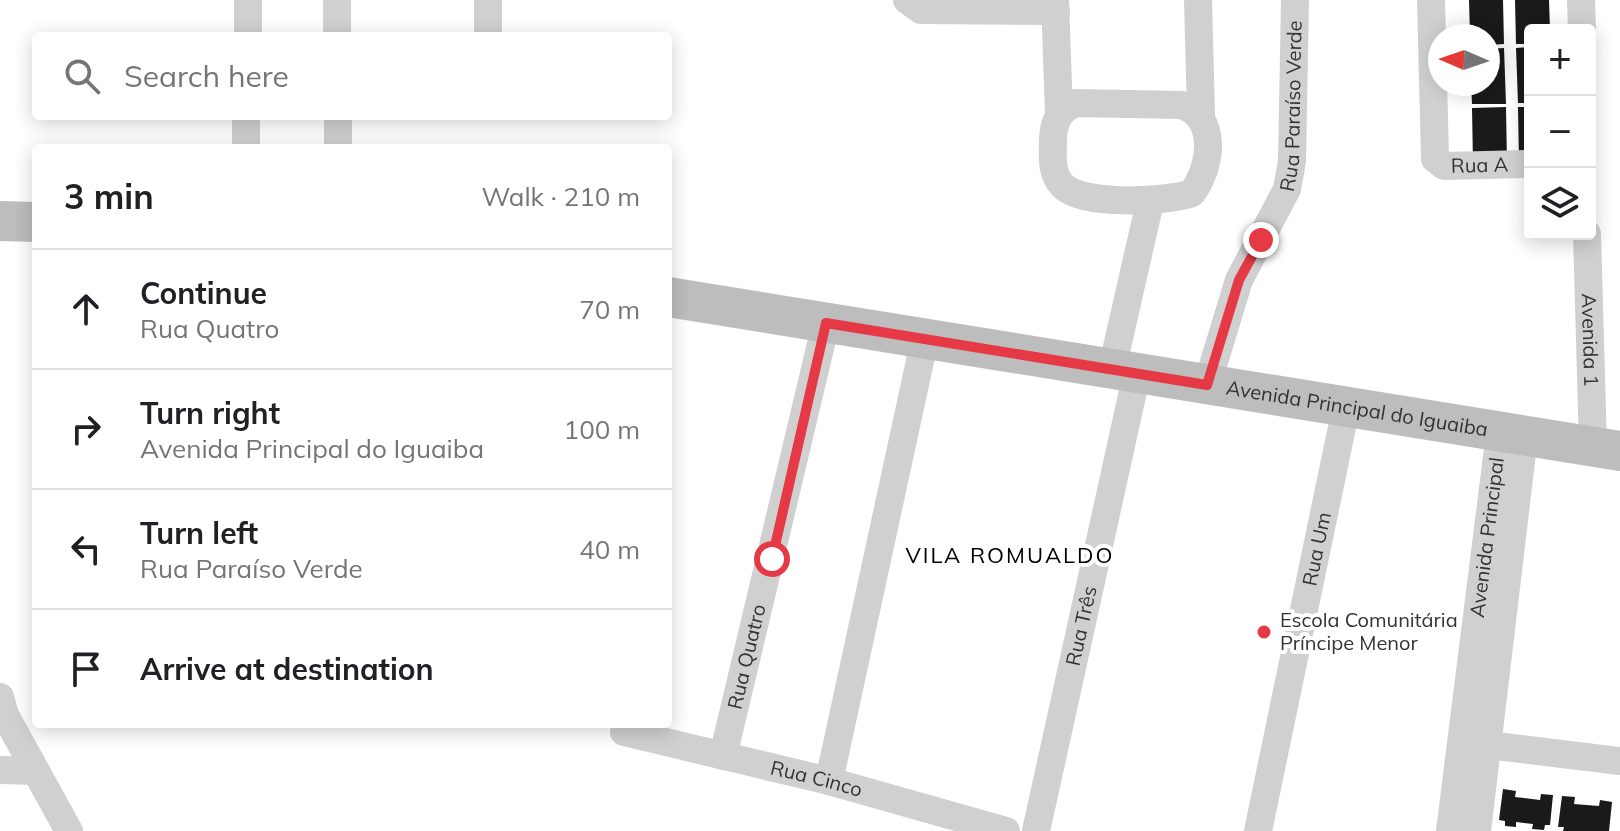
<!DOCTYPE html>
<meta charset="utf-8">
<style>
:root{--surface:#fff;--page:#f2f2f2;--text:#202124;--muted:#757577;--line:#e0e0e0}
body{margin:0;font-family:Mulish,sans-serif;background:var(--page);color:var(--text)}
.controls{position:absolute;right:24px;top:24px;display:grid;overflow:hidden;border-radius:8px;box-shadow:0 4px 20px #0003}
.controls button{width:72px;height:72px;display:grid;place-items:center;padding:0;border:0;border-bottom:2px solid var(--line);background:var(--surface);color:var(--text);font:40px sans-serif}
.compass{position:absolute;left:1428px;top:24px;width:72px;height:72px;border-radius:50%;background:var(--surface);box-shadow:0 4px 20px #0003;rotate:272deg}
.stop{position:absolute;width:24px;height:24px;margin:-18px;border:6px solid #e63946;border-radius:50%;background:#fff}
.stop.end{background:#e63946;border-color:#fff;box-shadow:0 2px 8px #0008}
.list{margin:0;padding:0;list-style:none}
h2{display:flex;justify-content:space-between;align-items:center;height:104px;margin:0;padding:0 32px;font-size:34px}
h2 small{font-size:26px;font-weight:400;color:var(--muted)}
.list li{display:grid;grid-template-columns:52px 1fr auto;gap:24px;align-items:center;box-sizing:border-box;height:120px;padding:0 32px;border-top:2px solid var(--line)}
.list b{display:block;font-size:30px;white-space:nowrap}
.list p{margin:0;font-size:26px;white-space:nowrap;color:var(--muted)}
.list em{font-size:26px;font-style:normal;color:var(--muted)}
.icon{flex:none;width:44px;height:44px;fill:none;stroke:currentColor;stroke-width:2;stroke-linecap:round;stroke-linejoin:round}
.map{position:relative;flex:none;width:1620px;height:831px;overflow:hidden}
.search{position:absolute;background:var(--surface);box-shadow:0 4px 20px #0003;left:32px;top:32px;width:640px;height:88px;display:flex;align-items:center;gap:20px;box-sizing:border-box;padding:0 28px;border-radius:8px;color:var(--muted);font-size:30px}
.panel{position:absolute;background:var(--surface);box-shadow:0 4px 20px #0003;left:32px;top:144px;width:640px;height:584px;border-radius:8px}
.map>svg:first-child{display:block}
</style>
<div class="map">
<svg width="1620" height="831" viewBox="0 0 1620 831">
<rect width="100%" height="100%" fill="#fff"/>
<path fill="#1a1a1a" d="M 1469,0 L 1503,0 L 1504,44 L 1488,45 L 1488,36 L 1470,36 Z
M 1515,0 L 1549,0 L 1550,30 L 1530,30 L 1530,44 L 1516,44 Z
M 1530,47 L 1530,103 L 1518,103 L 1516,48 Z
M 1504,48 L 1506,104 L 1472,104 L 1471,84 L 1488,84 L 1488,49 Z
M 1506,107 L 1507,163 L 1473,164 L 1472,108 Z
M 1518,107 L 1530,107 L 1530,162 L 1519,163 Z
M 1503,789 L 1516,791 L 1515,797 L 1540,800 L 1541,794 L 1553,795 L 1550,825 L 1545,825 L 1544,830 L 1532,829 L 1533,824 L 1516,822 L 1516,827 L 1505,826 L 1505,821 L 1499,820 Z
M 1562,796 L 1575,797 L 1574,804 L 1599,806 L 1600,800 L 1612,802 L 1609,831 L 1563,831 L 1564,827 L 1558,827 Z"/>
<g fill="none" stroke-linecap="round" stroke-linejoin="round">
<g stroke="#d0d0d0" stroke-width="28">
<path d="M 337,0 L 337,36"/>
<path d="M 488,0 L 488,36"/>
<path d="M 907,0 L 921,10 L 1056,11"/>
<path d="M 1055,0 L 1059,114"/>
<path d="M 1198,0 L 1201,114"/>
<path id="s1" d="M 1431,0 L 1435,159 L 1444,166 L 1530,164"/>
<path d="M 1581,0 L 1582,30"/>
<path d="M 248,36 L 248,0"/>
<path d="M 1075,103 L 1182,105 C 1218,118 1212,166 1192,193 C 1167,202 1083,206 1063,186 C 1050,173 1053,155 1053,138 C 1054,121 1059,111 1075,103 Z"/>
<path d="M 338,116 L 338,148"/>
<path d="M 246,148 L 246,116"/>
<path id="s2" d="M 1587,234 L 1593,447"/>
<path d="M 1112,369 L 1150,202"/>
<path id="s3" d="M 1207,385 L 1239,280 L 1287,189 L 1292,161 L 1295,0"/>
<path d="M 0,697 L 5,715 L 69,831"/>
<path id="s4" d="M 624,732 L 829,781 L 1006,831"/>
<path d="M 1488,745 L 1620,761"/>
<path id="s5" d="M 723,756 L 826,323"/>
<path d="M 0,770 L 36,771"/>
<path d="M 829,781 L 925,338"/>
<path id="s6" d="M 1036,831 L 1137,373"/>
<path id="s7" d="M 1258,831 L 1346,408"/>
<path id="s8" d="M 1450,831 L 1500,433"/>
<path d="M 1477,831 L 1524,436"/>
</g>
<g stroke="#bdbdbd" stroke-width="40">
<path d="M 0,221 L 36,222"/>
<path id="s9" d="M 668,297 L 1620,451"/>
</g>
</g>
<g fill="none" stroke-linecap="round" stroke-linejoin="round">
<path stroke="#e63946" stroke-width="10" d="M 772,559 L 826,323 L 1207,385 L 1239,280 L 1261,240"/>
</g>
<circle fill="#e63946" stroke="#fff" stroke-width="3" cx="1264" cy="632" r="8"/>
<g text-anchor="middle" stroke-width="8" stroke-linejoin="round" paint-order="stroke">
<g font-size="20" fill="#333" stroke="#fff">
<text dy="7" stroke="none"><textPath href="#s3" startOffset="296">Rua Paraíso Verde</textPath></text>
<text dy="7" stroke="none"><textPath href="#s1" startOffset="206">Rua A</textPath></text>
<text dy="7" stroke="none"><textPath href="#s2" startOffset="106">Avenida 1</textPath></text>
<text dy="7" stroke="none"><textPath href="#s9" startOffset="698">Avenida Principal do Iguaiba</textPath></text>
<text dy="7" stroke="none"><textPath href="#s8" startOffset="296">Avenida Principal</textPath></text>
<text dy="7" stroke="none"><textPath href="#s7" startOffset="288">Rua Um</textPath></text>
<text dy="7" stroke="none"><textPath href="#s6" startOffset="210">Rua Três</textPath></text>
<text dy="7" stroke="none"><textPath href="#s5" startOffset="102">Rua Quatro</textPath></text>
<text dy="7" stroke="none"><textPath href="#s4" startOffset="198">Rua Cinco</textPath></text>
</g>
<g font-size="20" fill="#333" stroke="#fff" text-anchor="start">
<text x="1280" y="627">Escola Comunitária<tspan x="1280" dy="23">Príncipe Menor</tspan></text>
</g>
<g font-size="22" letter-spacing="2" fill="#000" stroke="#fff">
<text x="1010" y="563">VILA ROMUALDO</text>
</g>
</g>
</svg>
<div class="controls">
<button>+</button>
<button>−</button>
<button><svg class="icon" aria-label="layers" viewBox="0 0 24 24"><path d="M12 4l9 5-9 5-9-5zM3 14l9 5 9-5"/></svg></button>
</div>
<svg class="compass" viewBox="-18 -18 36 36"><path d="M0-13l5 13h-10z" fill="#e53935"/><path d="M0 13l5-13h-10z" fill="#757577"/></svg>
<div class="stop" style="left:772px;top:559px"></div>
<div class="stop end" style="left:1261px;top:240px"></div>
<div class="search"><svg class="icon" aria-label="search" viewBox="0 0 24 24"><circle cx="10" cy="10" r="6"/><path d="M15 15l6 6"/></svg>Search here</div>
<section class="panel">
<h2>3 min<small>Walk · 210 m</small></h2>
<ul class="list">
<li><svg class="icon" aria-label="ahead" viewBox="0 0 24 24"><path d="M12 20V5M6 11l6-6 6 6"/></svg><div><b>Continue</b><p>Rua Quatro</p></div><em>70 m</em></li>
<li><svg class="icon" aria-label="right" viewBox="0 0 24 24"><path d="M7 20v-9h11M14 6l5 5-5 5"/></svg><div><b>Turn right</b><p>Avenida Principal do Iguaiba</p></div><em>100 m</em></li>
<li><svg class="icon" aria-label="left" viewBox="0 0 24 24"><path d="M17 20v-9H6M10 6l-5 5 5 5"/></svg><div><b>Turn left</b><p>Rua Paraíso Verde</p></div><em>40 m</em></li>
<li><svg class="icon" aria-label="arrive" viewBox="0 0 24 24"><path d="M6 21V4h12l-3 4 3 4H6"/></svg><div><b>Arrive at destination</b></div></li>
</ul>
</section>
</div>
